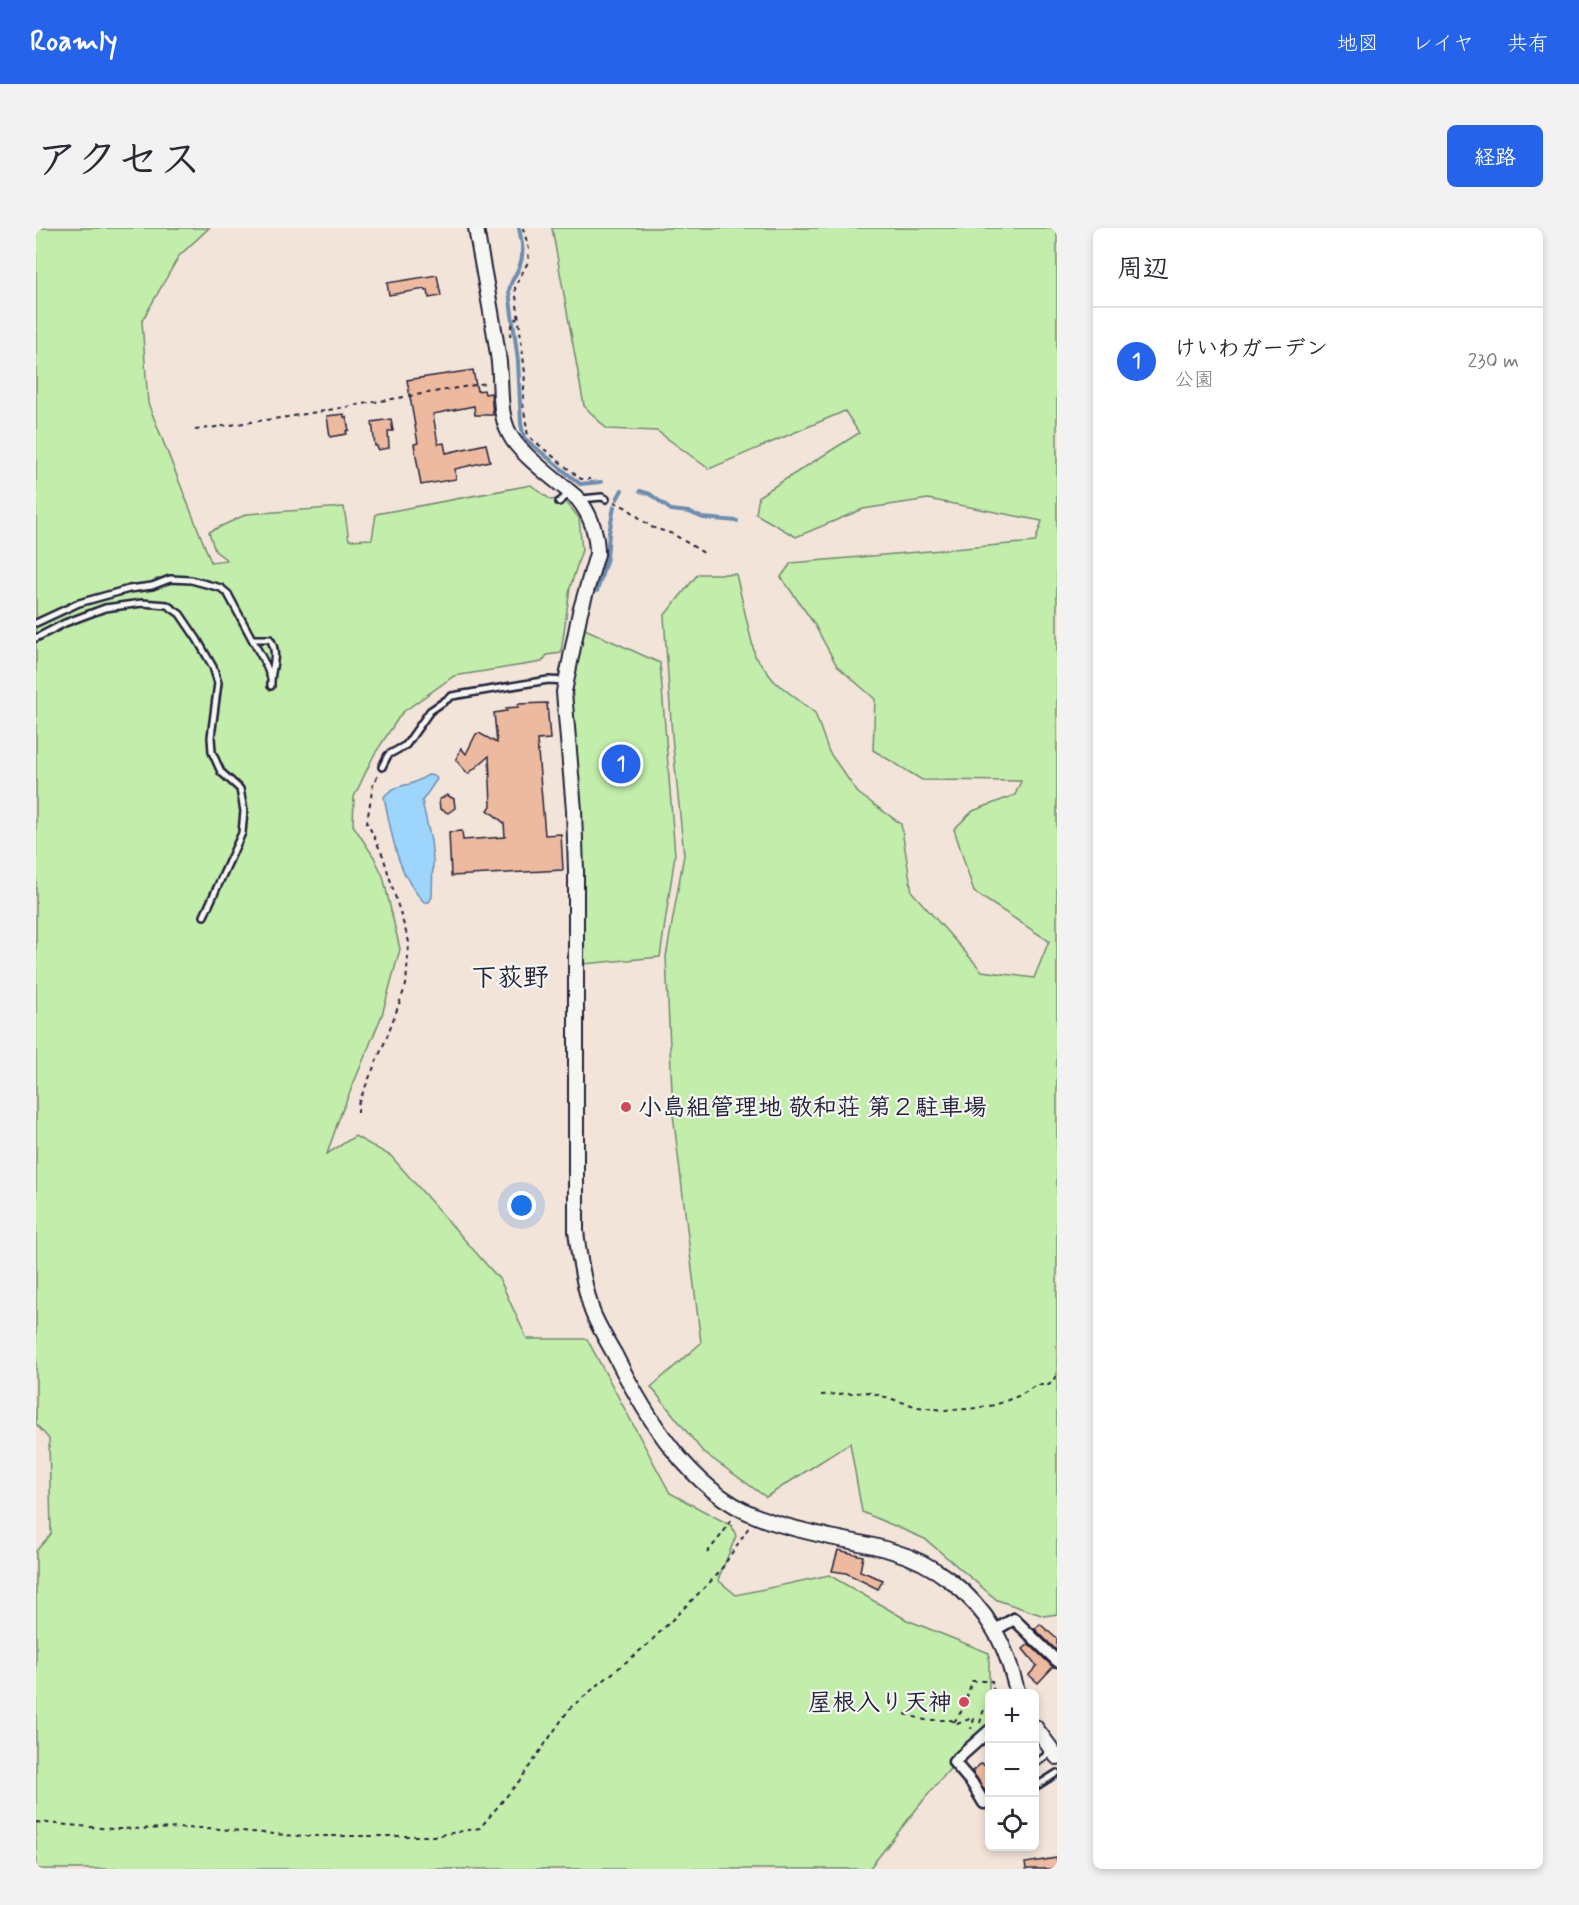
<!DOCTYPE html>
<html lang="ja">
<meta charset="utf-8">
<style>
:root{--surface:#fff;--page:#f2f2f3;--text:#2b2b33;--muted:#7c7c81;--line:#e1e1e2;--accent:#2563eb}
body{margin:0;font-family:Mynerve,"Klee One",sans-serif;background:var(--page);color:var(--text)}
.controls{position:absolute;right:18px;bottom:18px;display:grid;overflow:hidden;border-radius:9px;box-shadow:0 3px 9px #0003}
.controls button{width:54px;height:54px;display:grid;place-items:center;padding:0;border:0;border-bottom:2px solid var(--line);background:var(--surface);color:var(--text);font:30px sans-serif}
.you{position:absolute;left:486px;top:978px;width:21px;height:21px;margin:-15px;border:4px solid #fff;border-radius:50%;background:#1a73e8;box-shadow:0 0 0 9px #1a73e833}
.badge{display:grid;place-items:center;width:39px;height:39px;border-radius:50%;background:var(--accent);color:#fff;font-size:20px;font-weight:700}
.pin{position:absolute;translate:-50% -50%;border:3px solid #fff;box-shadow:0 2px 6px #0006}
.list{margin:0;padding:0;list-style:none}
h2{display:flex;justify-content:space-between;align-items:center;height:78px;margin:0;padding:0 24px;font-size:26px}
h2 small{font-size:20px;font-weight:400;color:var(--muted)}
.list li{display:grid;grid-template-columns:39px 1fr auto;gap:18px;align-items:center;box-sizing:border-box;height:108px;padding:0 24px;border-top:2px solid var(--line)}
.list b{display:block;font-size:22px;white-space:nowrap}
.list p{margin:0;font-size:20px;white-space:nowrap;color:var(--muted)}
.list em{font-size:20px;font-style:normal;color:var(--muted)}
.icon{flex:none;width:33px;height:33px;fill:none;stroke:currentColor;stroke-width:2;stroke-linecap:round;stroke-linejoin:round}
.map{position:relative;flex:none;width:1021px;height:1641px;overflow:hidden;border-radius:9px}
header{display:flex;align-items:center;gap:36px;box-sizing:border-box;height:84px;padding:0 30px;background:var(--accent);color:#fff}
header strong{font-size:28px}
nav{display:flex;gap:33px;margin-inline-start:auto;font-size:21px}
.intro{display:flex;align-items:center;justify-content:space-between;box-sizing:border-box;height:144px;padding:0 36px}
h1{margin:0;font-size:42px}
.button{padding:15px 27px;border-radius:9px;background:var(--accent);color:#fff;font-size:21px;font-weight:700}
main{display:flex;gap:36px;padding:0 36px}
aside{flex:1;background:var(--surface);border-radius:9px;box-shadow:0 3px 9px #0003}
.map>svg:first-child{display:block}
</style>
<header>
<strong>Roamly</strong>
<nav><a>地図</a><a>レイヤ</a><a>共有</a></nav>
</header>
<div class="intro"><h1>アクセス</h1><a class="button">経路</a></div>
<main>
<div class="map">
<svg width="1021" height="1641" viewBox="0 0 1021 1641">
<rect width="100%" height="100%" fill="#f3e4d9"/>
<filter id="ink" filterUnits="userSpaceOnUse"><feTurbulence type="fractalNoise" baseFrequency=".0167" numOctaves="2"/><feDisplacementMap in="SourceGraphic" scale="12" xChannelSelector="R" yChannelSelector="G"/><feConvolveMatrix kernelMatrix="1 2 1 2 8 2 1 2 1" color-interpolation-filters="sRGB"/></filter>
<g filter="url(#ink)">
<path fill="#c2edaa" stroke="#728872" stroke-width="1.5" d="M 0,0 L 173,0 L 143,28 L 106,93 L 112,175 L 175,334 L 191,332 L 179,323 L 173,304 L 211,286 L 308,279 L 313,312 L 336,311 L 340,286 L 495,257 L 515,272 L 527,270 L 543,290 L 546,322 L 534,360 L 525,425 L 511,427 L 506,434 L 418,448 L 367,484 L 363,489 L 338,527 L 318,569 L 317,597 L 338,629 L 347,648 L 364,721 L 346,787 L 304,888 L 291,926 L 319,908 L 355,928 L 464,1052 L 491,1111 L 551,1111 L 634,1265 L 696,1298 L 700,1308 L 682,1352 L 700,1367 L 793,1347 L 871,1392 L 953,1425 L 953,1495 L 890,1569 L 833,1641 L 0,1641 L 0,1323 L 15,1306 L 13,1211 L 0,1196 Z
M 516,0 L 1021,0 L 1021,1386 L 1008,1388 L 961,1372 L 889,1311 L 826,1284 L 814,1215 L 730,1269 L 667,1224 L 615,1159 L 665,1115 L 637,886 L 630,729 L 648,627 L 636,508 L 628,388 L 662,346 L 700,346 L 719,428 L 738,453 L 779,485 L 793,524 L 822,565 L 865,596 L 876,664 L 946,743 L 998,750 L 1013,713 L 938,664 L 918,601 L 937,583 L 979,567 L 985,553 L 886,552 L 837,522 L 839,471 L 801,438 L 777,394 L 745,349 L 755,335 L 999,314 L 1006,293 L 892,271 L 827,281 L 760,309 L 720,286 L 723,268 L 823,205 L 809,183 L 673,241 L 621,203 L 571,201 L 548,178 Z
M 545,401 L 549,401 L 624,435 L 639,627 L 624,729 L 547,736 L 533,474 Z"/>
<path fill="#9dd5fd" stroke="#6c8daf" stroke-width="1.5" d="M 392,547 L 399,548 L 401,551 L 386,573 L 395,613 L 397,632 L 396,669 L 393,674 L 388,674 C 360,645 356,606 348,569 C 354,560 365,558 374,556 C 381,554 387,550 392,547 Z"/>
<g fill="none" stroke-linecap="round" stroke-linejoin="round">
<path stroke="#6c8daf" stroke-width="4" d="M 483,0 C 486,15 489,25 483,40 C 479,49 474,53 473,63 L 482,133 L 485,196 L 488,210 L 544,256 L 565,254
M 604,263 L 614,266 L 635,282 L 653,284 L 667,290 L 701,293
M 581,271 L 586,262
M 561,363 L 571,330 L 573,305 L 578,279"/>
</g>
<path fill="#edba9f" stroke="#22223b" stroke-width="1.5" d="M 401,47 L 405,68 L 393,70 L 392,62 L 390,63 L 389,61 L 353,67 L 351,55 Z
M 437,142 L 441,163 L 448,162 L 449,166 L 455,165 L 457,187 L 439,187 L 438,178 L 397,186 L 402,216 L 408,215 L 410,225 L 450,216 L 454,233 L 419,241 L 420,251 L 385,257 L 378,216 L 382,215 L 371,152 Z
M 308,186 L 308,189 L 310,189 L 313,202 L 310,203 L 311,206 L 294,209 L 291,188 Z
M 355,191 L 357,203 L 352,203 L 353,220 L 342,222 L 341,218 L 339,218 L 336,194 Z
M 511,475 L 514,511 L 501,512 L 509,607 L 525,606 L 527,642 L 415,648 L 413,604 L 426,603 L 427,612 L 469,609 L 468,595 L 452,582 L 455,578 L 453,528 L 432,546 L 420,532 L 425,520 L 430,526 L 440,506 L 443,505 L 461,515 L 458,485 L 471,483 L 470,480 L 482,479 L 482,476 Z
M 411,567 L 418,571 L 419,580 L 412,585 L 404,581 L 403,572 Z
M 802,1322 L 827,1328 L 824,1343 L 847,1352 L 842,1361 L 810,1345 L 796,1343 Z
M 1004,1396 L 1021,1411 L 1021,1423 L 999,1401 Z
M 993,1416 L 1017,1439 L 1002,1455 L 993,1447 L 1001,1438 L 987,1421 Z
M 946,1535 L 954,1544 L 954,1562 L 950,1564 L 936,1543 Z
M 1021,1630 L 1021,1641 L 990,1641 L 989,1635 Z"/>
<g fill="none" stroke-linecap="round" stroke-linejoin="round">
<g stroke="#22223b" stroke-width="10">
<path id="service" d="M 545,271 L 566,269 L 570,271
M 523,274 L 534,265
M 0,395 L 43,375 L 93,361 L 116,358 L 134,351 L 155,352 L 185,360 L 192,366 L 216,411 L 234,411 C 244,427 234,441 235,458
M 0,410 L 29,395 L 69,380 L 106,375 L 131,377 L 144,386 L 161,411 L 177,439 L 182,455 L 175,509 L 176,524 L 185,544 L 204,561 L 208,583 L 206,605 L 168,688
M 216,411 L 230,437 L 235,450
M 346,539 L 352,527 L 370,517 L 394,483 L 416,468 L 512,452 L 530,453
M 999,1536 L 1016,1523
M 999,1559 L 1021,1545"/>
</g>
<g stroke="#22223b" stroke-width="15">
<path id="minor" d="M 959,1402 L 978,1391 L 1021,1433
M 948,1575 L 936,1555 L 918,1534 L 954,1502"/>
</g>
<g stroke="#22223b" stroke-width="18">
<path id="tertiary" d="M 440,0 C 447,42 456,85 462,127 C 467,156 460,187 477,212 C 490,231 524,255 542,271 C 555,287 561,305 561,326 L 544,384 L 528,464 L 538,582 L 540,643 L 540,1003 C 543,1030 548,1057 556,1083 C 562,1098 571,1113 579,1127 C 610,1189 653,1261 720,1288 C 743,1298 770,1303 794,1309 C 815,1313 836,1317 856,1323 C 898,1335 936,1364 958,1402 C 970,1421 976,1444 982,1466
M 999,1499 L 1021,1529"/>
</g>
<path stroke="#22223b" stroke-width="2" stroke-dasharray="4.5 4.5" stroke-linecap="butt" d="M 487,0 L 493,21 L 492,34 L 479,59 L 489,145 L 487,175 L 492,208 L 545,251 L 554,251
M 474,109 L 475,99 L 481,90
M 159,202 L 251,189 L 450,155
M 578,274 L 591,280 L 615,299 L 637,306 L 671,327
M 322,885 L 322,876 L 350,811 L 370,757 L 373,714 L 347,628 L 331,594 L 337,557 L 342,547
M 785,1167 L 833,1164 L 882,1179 L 909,1182 L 933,1181 L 959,1177 L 985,1167 L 1000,1157 L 1013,1157 L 1021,1147
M 671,1325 L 687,1305 L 696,1290
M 869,1486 L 889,1492 L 915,1492 L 921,1496 L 936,1490 L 938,1491 L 935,1501
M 918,1494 L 927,1481 L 936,1453 L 956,1453 L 958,1466
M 944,1495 L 947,1484 L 954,1474
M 0,1594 L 76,1601 L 172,1600 L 261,1608 L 399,1608 L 444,1600 L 484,1552 L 534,1480 L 612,1416 L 682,1346 L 713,1299"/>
<use href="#service" stroke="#f6f6f2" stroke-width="5"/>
<use href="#minor" stroke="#f6f6f2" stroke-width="10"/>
<use href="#tertiary" stroke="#f6f6f2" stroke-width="14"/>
</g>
</g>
<g fill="#d1495b" stroke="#f6f6f2" stroke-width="2">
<circle cx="590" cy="879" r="6"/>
<circle cx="928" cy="1474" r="6"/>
</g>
<g text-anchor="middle" stroke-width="4.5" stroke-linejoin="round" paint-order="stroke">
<g font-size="24" font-weight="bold" fill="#22223b" stroke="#f6f6f2" text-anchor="start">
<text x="602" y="887">小島組管理地 敬和荘 第２駐車場</text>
<text x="916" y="1482" text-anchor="end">屋根入り天神</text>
</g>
<g font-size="26" font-weight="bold" fill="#22223b" stroke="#f6f6f2">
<text x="474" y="758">下荻野</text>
</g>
</g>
</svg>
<div class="controls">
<button>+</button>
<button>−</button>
<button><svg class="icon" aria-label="locate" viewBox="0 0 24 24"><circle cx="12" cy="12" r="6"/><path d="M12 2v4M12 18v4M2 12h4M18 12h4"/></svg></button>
</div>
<div class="you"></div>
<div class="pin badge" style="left:585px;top:536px">1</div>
</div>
<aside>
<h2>周辺<small></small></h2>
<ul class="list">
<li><span class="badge">1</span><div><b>けいわガーデン</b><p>公園</p></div><em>230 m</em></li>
</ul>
</aside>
</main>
